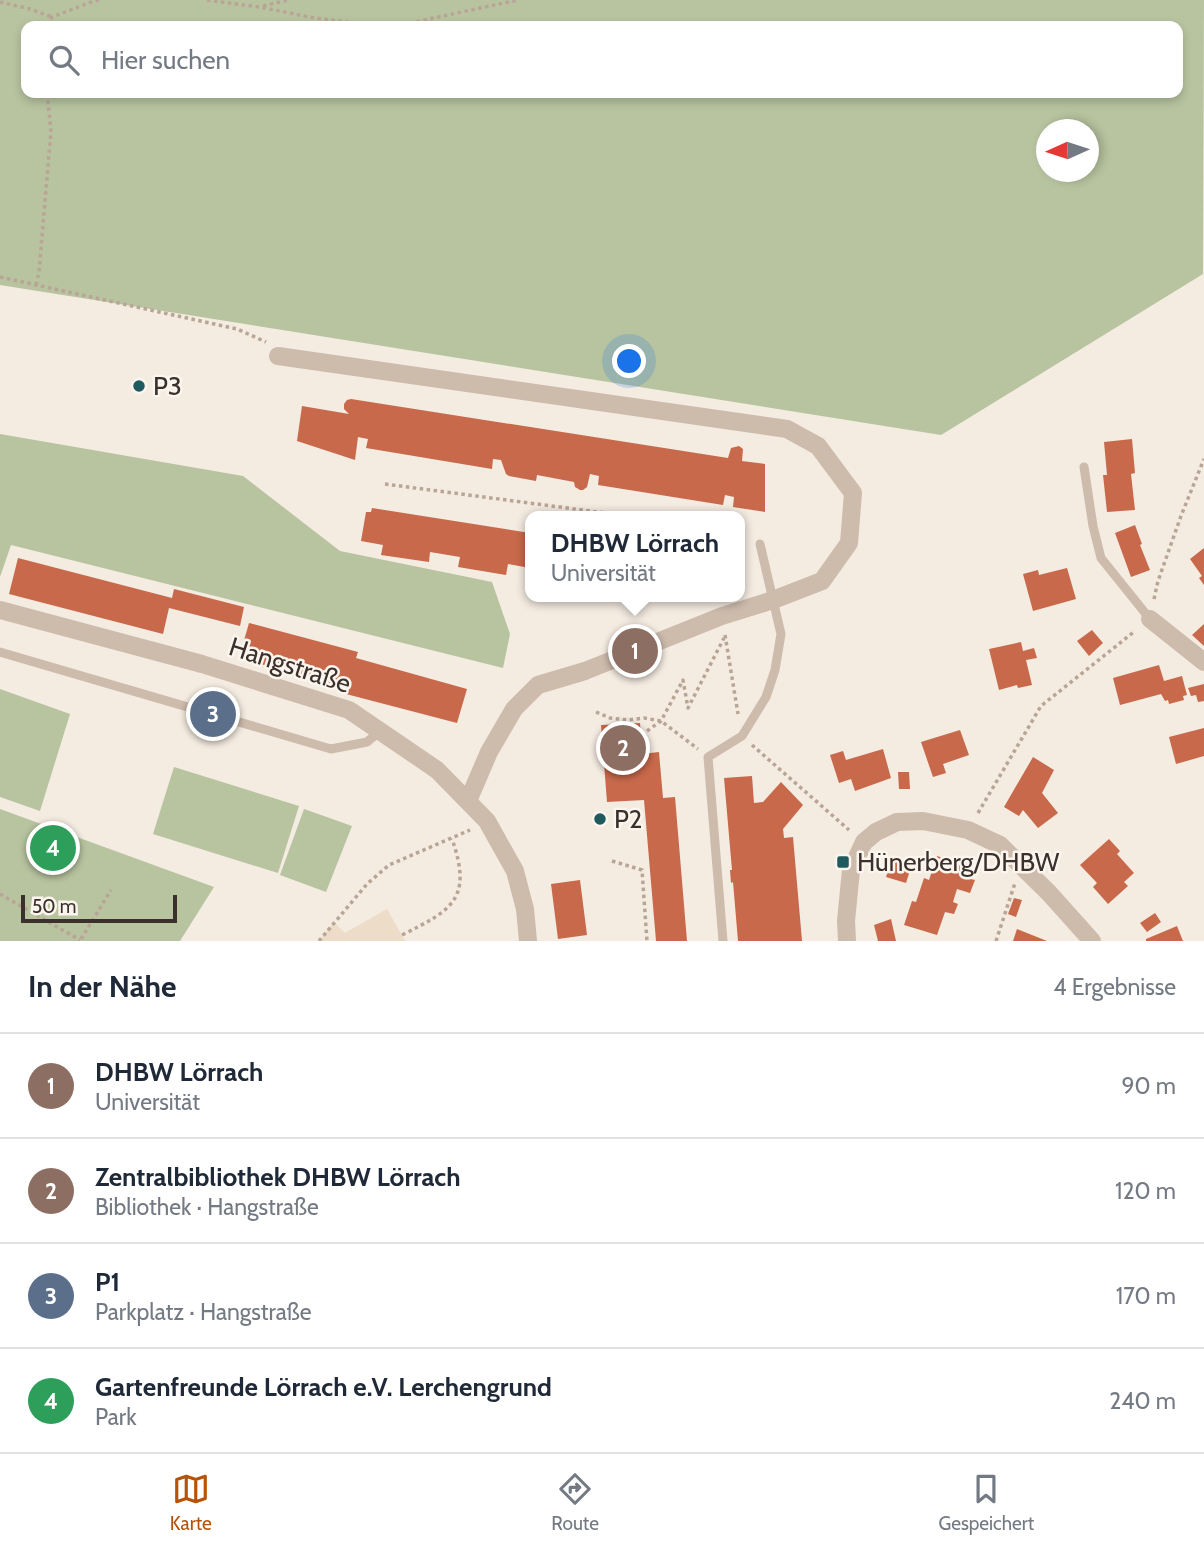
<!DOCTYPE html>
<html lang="de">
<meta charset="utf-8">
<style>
:root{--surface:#fff;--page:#f2f2f3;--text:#1f2937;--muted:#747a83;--line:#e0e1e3;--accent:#b45309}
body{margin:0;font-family:Cabin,sans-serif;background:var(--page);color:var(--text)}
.compass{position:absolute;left:1036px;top:119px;width:63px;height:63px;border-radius:50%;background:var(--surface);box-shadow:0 4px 10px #0003;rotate:267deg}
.scale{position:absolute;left:21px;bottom:18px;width:156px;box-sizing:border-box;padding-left:7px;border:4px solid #3b302b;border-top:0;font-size:19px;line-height:24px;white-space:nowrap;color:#3b302b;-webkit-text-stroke:5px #fbf5ee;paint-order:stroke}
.you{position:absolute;left:630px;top:362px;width:24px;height:24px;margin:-18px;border:5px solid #fff;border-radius:50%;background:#1a73e8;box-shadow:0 0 0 10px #1a73e833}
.badge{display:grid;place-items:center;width:46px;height:46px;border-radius:50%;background:var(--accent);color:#fff;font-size:23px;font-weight:700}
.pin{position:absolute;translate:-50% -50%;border:4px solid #fff;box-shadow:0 2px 7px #0006}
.popup{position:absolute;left:525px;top:511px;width:220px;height:91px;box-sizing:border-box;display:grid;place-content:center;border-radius:14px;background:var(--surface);filter:drop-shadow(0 2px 5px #0005);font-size:23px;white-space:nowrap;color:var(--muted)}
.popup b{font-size:26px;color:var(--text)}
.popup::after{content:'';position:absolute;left:50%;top:100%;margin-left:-14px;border:14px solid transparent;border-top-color:var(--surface)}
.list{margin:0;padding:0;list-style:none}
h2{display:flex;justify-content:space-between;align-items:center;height:91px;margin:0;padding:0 28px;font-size:30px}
h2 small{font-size:23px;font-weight:400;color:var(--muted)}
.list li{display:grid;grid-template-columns:46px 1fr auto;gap:21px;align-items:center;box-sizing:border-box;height:105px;padding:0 28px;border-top:2px solid var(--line)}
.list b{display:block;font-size:26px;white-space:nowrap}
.list p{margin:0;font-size:23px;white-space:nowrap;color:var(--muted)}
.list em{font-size:23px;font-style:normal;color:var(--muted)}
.icon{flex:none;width:38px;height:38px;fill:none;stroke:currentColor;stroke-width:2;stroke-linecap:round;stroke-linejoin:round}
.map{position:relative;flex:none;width:1204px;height:941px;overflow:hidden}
.search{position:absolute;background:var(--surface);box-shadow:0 4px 10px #0003;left:21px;right:21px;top:21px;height:77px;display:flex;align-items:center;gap:18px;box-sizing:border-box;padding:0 24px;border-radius:14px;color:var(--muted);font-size:26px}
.sheet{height:511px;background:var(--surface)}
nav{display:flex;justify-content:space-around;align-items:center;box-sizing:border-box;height:98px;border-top:2px solid var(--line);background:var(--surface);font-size:19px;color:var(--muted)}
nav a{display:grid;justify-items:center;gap:4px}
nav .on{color:var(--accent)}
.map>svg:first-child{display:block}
</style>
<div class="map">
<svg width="1204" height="941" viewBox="0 0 1204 941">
<rect width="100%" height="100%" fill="#f4ebe1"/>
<path fill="#b8c4a0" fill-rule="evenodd" d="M 0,0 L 1204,0 L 1203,274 L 941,435 L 0,285 ZM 1178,26 L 1178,93 L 26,93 L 26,26 ZM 1046,130 L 1088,130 L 1088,172 L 1046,172 Z
M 0,434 L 243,476 L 340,551 L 492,582 L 510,634 L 503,668 L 11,545 L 0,577 Z
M 0,689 L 70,714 L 40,811 L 0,797 Z
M 174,767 L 299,806 L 278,873 L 153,834 Z
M 0,809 L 214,887 L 180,941 L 0,941 Z
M 304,809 L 352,826 L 326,892 L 280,875 Z"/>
<path fill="#ecdcc8" d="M 387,909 L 405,941 L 319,941 L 334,922 L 345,933 Z"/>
<path fill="#c8694b" d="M 351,399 L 728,458 L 731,448 L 739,446 L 743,449 L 742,461 L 765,464 L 765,512 L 733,507 L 734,497 L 725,495 L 723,505 L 598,485 L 599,476 L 590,474 L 587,487 L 583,490 L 580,490 L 575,487 L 574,482 L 537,475 L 536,481 L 509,476 L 506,474 L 501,460 L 493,459 L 492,469 L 366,448 L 368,439 L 358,437 L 355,460 L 297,441 L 302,406 L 349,414 L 344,409 L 344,404 L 347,400 Z
M 1132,439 L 1135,473 L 1131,474 L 1135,510 L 1107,512 L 1103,475 L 1107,475 L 1104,442 Z
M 372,508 L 530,533 L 530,568 L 508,564 L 506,575 L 458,567 L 460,557 L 430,552 L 429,562 L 381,555 L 383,545 L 361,541 L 366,512 L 371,512 Z
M 1135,525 L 1142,544 L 1140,545 L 1150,570 L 1131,577 L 1115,533 Z
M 1204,548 L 1204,585 L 1199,578 L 1202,576 L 1190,559 Z
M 18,558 L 172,598 L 174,589 L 244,607 L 240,626 L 169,608 L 163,634 L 9,594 Z
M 1067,568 L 1076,599 L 1033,611 L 1023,574 L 1038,570 L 1039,575 Z
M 249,623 L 358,652 L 356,658 L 467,689 L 457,723 L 346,694 L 348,688 L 239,658 Z
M 1204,624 L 1204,646 L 1192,635 Z
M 1092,630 L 1103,643 L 1089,656 L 1077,641 Z
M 1021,642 L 1023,651 L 1034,648 L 1037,658 L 1026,660 L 1032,685 L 1018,688 L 1017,685 L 999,690 L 989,649 Z
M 1159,665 L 1164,681 L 1182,676 L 1187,695 L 1183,696 L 1184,700 L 1169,704 L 1168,700 L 1165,701 L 1161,694 L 1120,705 L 1113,678 Z
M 1204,684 L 1204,701 L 1198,702 L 1196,695 L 1191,696 L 1188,688 Z
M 640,723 L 642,754 L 659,752 L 663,798 L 675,797 L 687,941 L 656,941 L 644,800 L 607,802 L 601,725 Z
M 1204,728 L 1204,756 L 1176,764 L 1169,737 Z
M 960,730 L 969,755 L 943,764 L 946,773 L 933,777 L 921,742 Z
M 883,749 L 891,778 L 855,791 L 851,779 L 839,783 L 830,755 L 843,751 L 846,760 Z
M 1033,757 L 1054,770 L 1042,793 L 1058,813 L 1038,828 L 1023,810 L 1019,816 L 1004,807 Z
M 898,772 L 909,772 L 910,789 L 899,789 Z
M 752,776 L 754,803 L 763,802 L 781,782 L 803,805 L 783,829 L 784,838 L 793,837 L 802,941 L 738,941 L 733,882 L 731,883 L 730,870 L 732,870 L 724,778 Z
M 1109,839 L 1120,851 L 1117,854 L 1134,873 L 1124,882 L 1128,886 L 1108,904 L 1093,887 L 1097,883 L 1080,865 Z
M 937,856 L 970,867 L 966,878 L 975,880 L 970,893 L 957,889 L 953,902 L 958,904 L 954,914 L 945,912 L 937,935 L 904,925 L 912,901 L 916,902 L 924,878 L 929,880 Z
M 892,858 L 912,864 L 906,883 L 886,877 Z
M 580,880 L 587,935 L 558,939 L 551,884 Z
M 1014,898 L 1022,900 L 1016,917 L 1008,914 Z
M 1155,913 L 1161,922 L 1147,932 L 1140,923 Z
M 891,919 L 896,941 L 878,941 L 874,925 Z
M 1177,926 L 1183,941 L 1146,941 L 1146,939 Z
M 1017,929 L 1047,941 L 1013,941 Z"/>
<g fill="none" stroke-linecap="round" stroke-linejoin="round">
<path stroke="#b9a596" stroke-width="3.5" stroke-dasharray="3.5 3.5" stroke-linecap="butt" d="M 207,0 L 259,7 L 315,18 L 381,26
M 0,2 L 30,9 L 52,17
M 263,6 L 288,0
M 49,26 L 52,17 L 94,1 L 100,0
M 396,26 L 518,0
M 0,277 L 237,329 L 266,342
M 36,285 L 39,272 L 51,131 L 47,93
M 385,484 L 628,516
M 1154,599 L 1158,581 L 1181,516 L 1204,459
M 725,635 L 738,714
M 596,712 L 610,718 L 628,720 L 644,718 L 661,721 L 698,749
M 647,731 L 661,721 L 683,680 L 688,708 L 724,638
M 752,745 L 849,830
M 978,813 L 1041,706 L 1135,631
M 612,861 L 642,870 L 647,941
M 0,894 L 80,940
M 402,935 C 452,910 473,899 452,839
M 81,939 L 111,890
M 319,941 L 367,884 L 389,865 L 470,830
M 996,941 L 1015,883"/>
<path stroke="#cdbbac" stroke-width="9" d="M 1084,467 L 1093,526 L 1101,558 L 1150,619
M 0,652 L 331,749 L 367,742 L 380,731
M 723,941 L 708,757 L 742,736 L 766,697 L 775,670 L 781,634 L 760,544"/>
<path stroke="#cdbbac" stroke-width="18" d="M 278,356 L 787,429 L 818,446 L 853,493 L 849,543 L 822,581 L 773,600 L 722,616 L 585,671 L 538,685 L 514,709 L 489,752 L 468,801
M 0,610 L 202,664 L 349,710 L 437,770 L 487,821 L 515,871 L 525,909 L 528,941
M 1150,619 L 1204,662
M 847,941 L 846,921 L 851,870 L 864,842 L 876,832 L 897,822 L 923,821 L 968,830 L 1000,845 L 1049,893 L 1092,941"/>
</g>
<g fill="#1f5a5e" stroke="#fbf5ee" stroke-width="2.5">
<circle cx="139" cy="386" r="7"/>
<circle cx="600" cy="819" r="7"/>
<rect x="836" y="855" width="14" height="14" rx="3.5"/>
</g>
<g text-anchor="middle" stroke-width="5" stroke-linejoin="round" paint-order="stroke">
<g font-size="26" fill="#3b302b" stroke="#fbf5ee" text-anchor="start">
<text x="153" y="395">P3</text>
<text x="614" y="828">P2</text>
<text x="857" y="871">Hünerberg/DHBW</text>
</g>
<g font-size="26" fill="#3b302b" stroke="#fbf5ee">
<text transform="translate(290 665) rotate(18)" y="9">Hangstraße</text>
</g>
</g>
</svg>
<svg class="compass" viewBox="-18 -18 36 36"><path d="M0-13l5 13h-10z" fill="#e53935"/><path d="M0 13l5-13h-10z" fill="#747a83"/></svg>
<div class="scale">50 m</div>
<div class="you"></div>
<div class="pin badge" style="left:635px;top:651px;background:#8d6e63">1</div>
<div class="popup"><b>DHBW Lörrach</b>Universität</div>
<div class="pin badge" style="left:623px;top:748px;background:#8d6e63">2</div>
<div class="pin badge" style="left:213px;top:714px;background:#5c6f8a">3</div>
<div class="pin badge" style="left:53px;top:848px;background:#2e9e5b">4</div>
<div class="search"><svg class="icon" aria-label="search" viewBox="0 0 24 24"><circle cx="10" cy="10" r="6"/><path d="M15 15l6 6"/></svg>Hier suchen</div>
</div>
<section class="sheet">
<h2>In der Nähe<small>4 Ergebnisse</small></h2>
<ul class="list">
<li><span class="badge" style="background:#8d6e63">1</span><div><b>DHBW Lörrach</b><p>Universität</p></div><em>90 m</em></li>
<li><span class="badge" style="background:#8d6e63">2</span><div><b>Zentralbibliothek DHBW Lörrach</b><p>Bibliothek · Hangstraße</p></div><em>120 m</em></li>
<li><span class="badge" style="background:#5c6f8a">3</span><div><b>P1</b><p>Parkplatz · Hangstraße</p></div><em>170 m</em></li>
<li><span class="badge" style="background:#2e9e5b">4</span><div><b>Gartenfreunde Lörrach e.V. Lerchengrund</b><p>Park</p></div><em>240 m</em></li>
</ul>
</section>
<nav>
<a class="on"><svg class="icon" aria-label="map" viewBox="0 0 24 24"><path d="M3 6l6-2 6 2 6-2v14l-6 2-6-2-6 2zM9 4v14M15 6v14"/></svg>Karte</a>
<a><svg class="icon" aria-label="directions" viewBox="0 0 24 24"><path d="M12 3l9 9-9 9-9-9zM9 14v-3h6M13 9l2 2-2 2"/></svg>Route</a>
<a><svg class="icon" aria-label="saved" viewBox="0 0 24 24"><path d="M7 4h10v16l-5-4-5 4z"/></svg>Gespeichert</a>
</nav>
